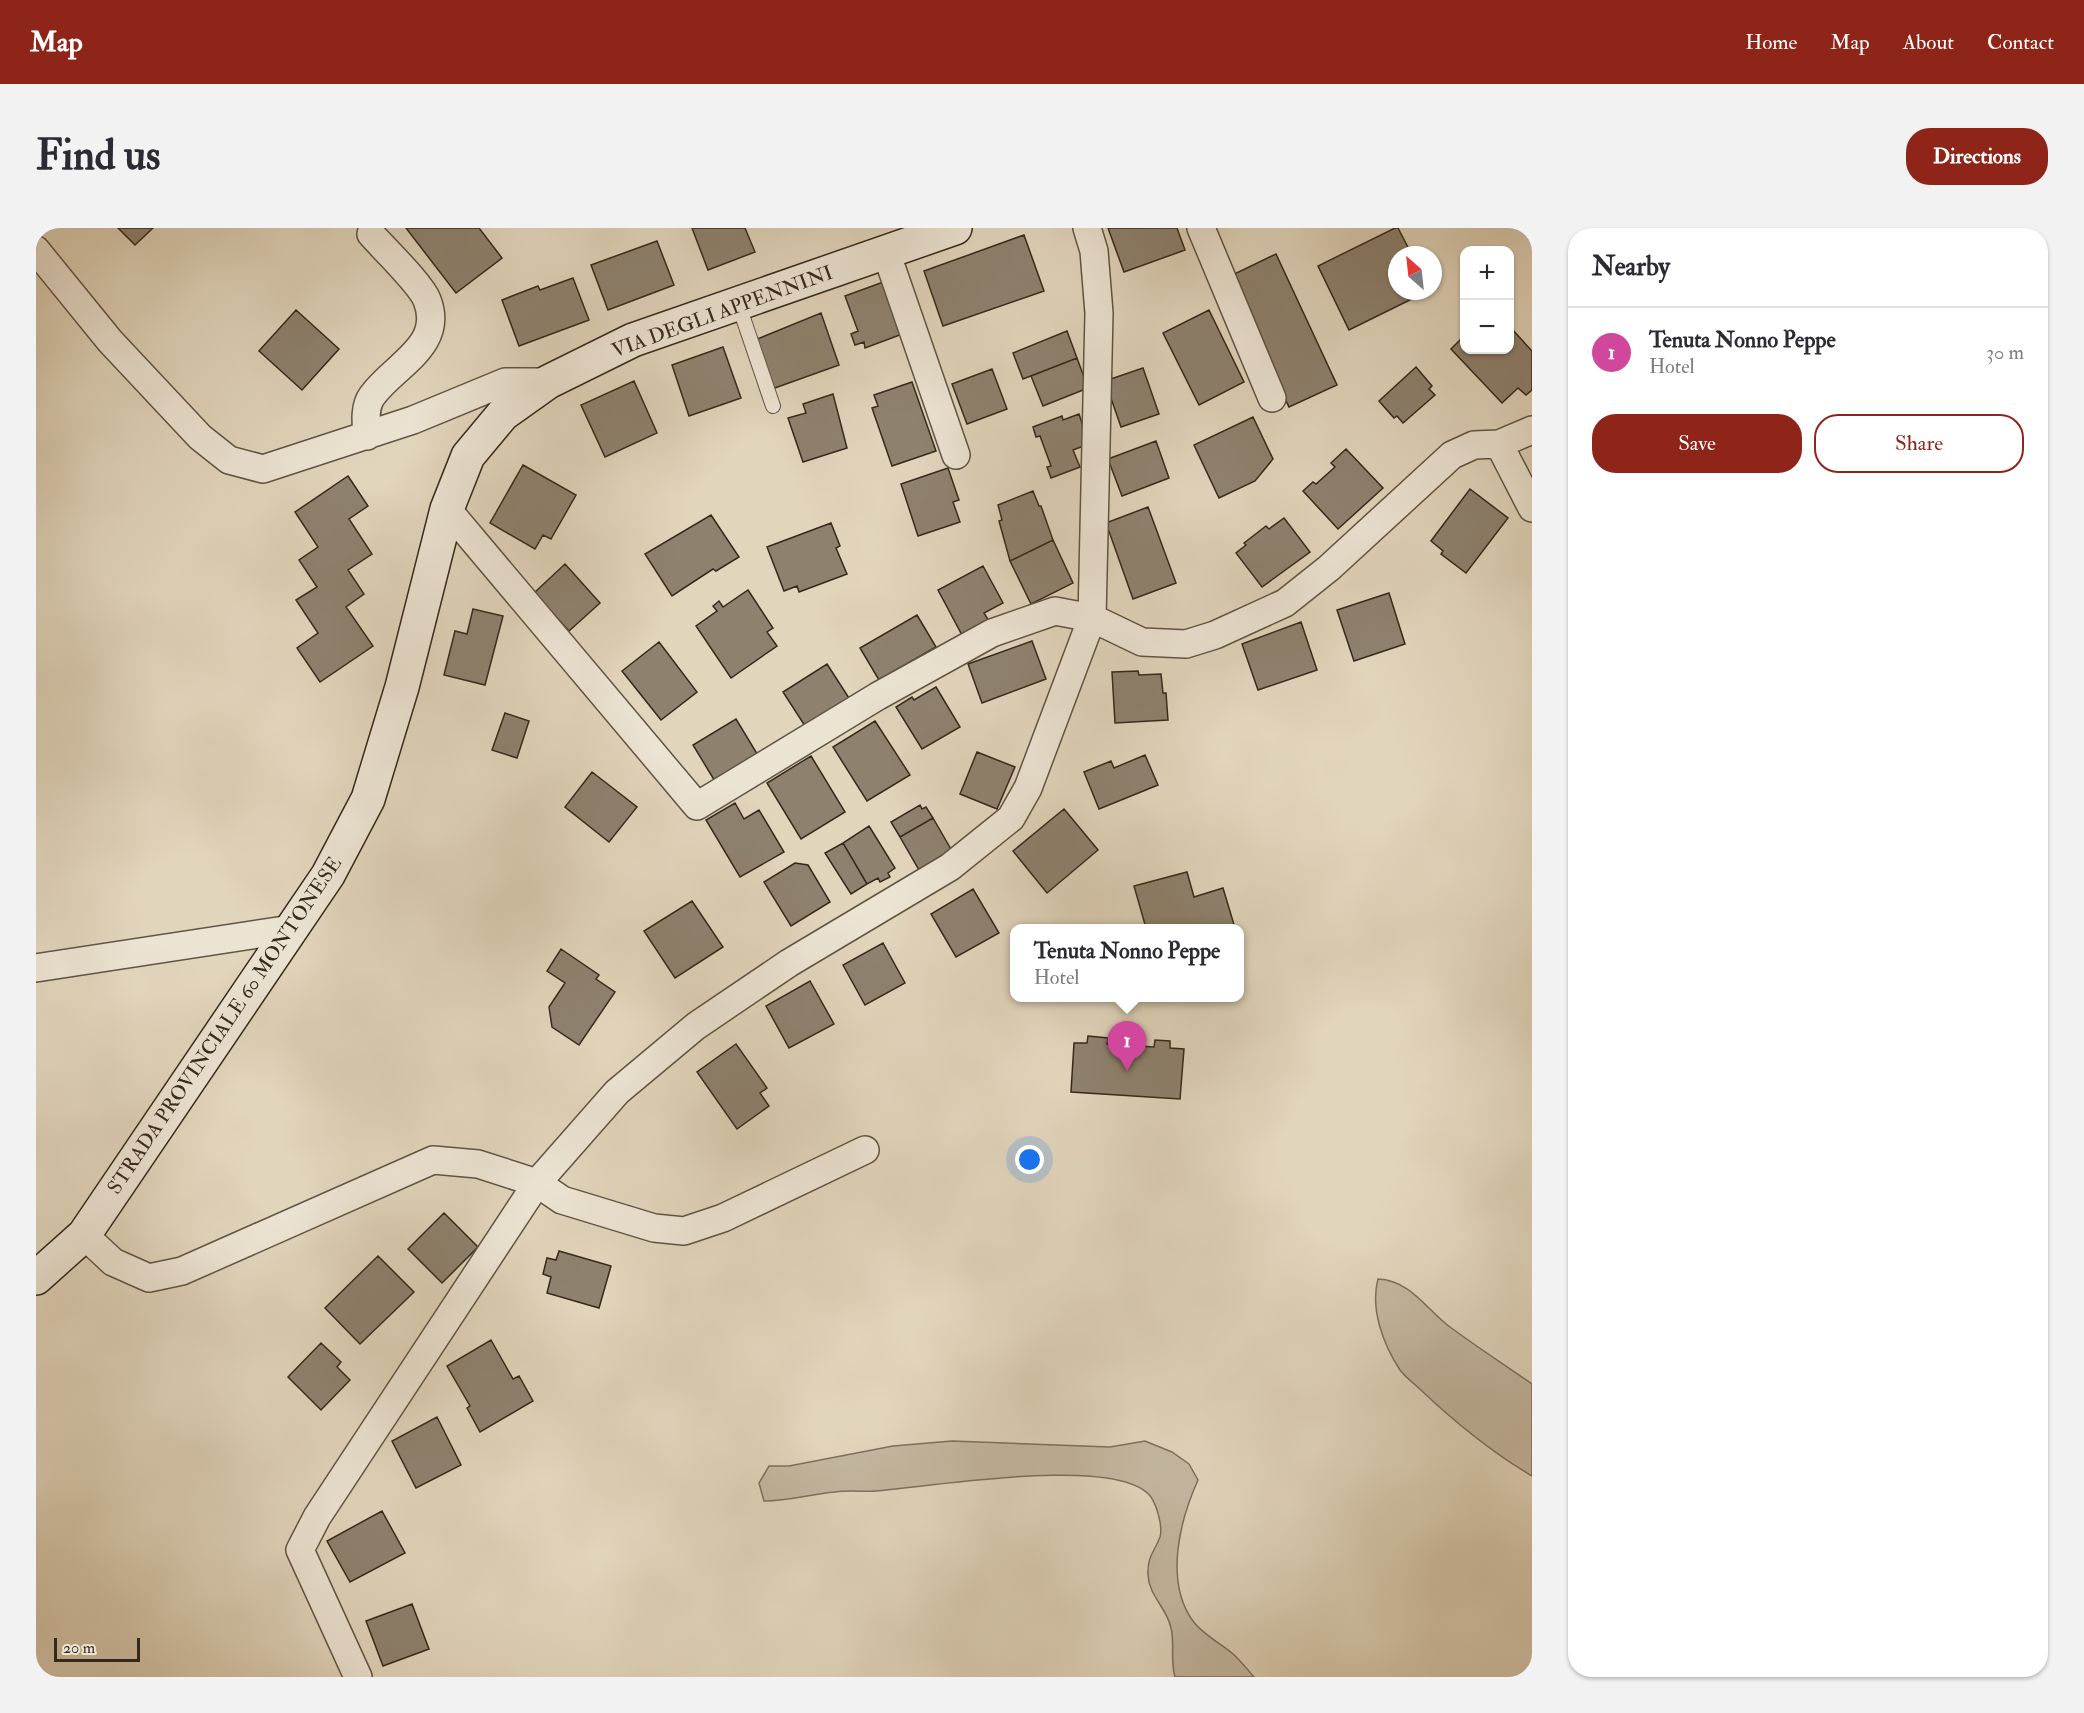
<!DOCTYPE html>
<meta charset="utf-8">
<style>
:root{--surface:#fff;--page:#f2f2f3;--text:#2b2b33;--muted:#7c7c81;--line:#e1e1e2;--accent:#8f2418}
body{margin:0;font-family:"IM FELL Double Pica",serif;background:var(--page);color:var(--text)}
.controls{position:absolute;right:18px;top:18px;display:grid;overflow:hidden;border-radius:12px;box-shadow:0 2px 4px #0004}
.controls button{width:54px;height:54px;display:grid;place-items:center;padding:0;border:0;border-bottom:2px solid var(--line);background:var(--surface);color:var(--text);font:30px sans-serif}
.compass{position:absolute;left:1352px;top:18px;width:54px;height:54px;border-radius:50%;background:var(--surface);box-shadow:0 2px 4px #0004;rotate:333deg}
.scale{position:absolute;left:18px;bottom:15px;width:86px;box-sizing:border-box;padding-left:6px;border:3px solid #35291b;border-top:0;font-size:16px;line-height:21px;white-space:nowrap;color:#35291b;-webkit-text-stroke:4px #ece4d3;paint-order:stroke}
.you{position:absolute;left:994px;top:932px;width:21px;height:21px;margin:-15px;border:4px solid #fff;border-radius:50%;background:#1a73e8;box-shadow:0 0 0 9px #1a73e833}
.badge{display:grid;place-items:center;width:39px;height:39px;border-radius:50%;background:var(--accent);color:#fff;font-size:20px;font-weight:700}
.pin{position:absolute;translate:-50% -50px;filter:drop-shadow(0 2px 3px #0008)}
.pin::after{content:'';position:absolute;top:32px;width:21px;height:18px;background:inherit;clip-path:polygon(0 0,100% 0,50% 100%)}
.popup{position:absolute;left:974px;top:696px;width:234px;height:78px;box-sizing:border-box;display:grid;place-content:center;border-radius:12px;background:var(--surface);filter:drop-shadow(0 2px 4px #0005);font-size:20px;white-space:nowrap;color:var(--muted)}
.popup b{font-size:22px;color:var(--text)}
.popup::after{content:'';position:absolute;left:50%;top:100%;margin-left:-12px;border:12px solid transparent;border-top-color:var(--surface)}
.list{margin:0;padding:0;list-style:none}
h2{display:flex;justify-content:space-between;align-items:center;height:78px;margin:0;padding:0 24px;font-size:26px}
h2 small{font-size:20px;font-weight:400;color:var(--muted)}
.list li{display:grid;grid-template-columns:39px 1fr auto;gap:18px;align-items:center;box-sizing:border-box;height:90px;padding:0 24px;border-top:2px solid var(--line)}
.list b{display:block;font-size:22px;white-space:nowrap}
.list p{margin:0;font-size:20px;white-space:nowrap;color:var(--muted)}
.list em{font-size:20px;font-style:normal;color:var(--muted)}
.actions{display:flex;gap:12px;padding:18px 24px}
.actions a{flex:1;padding:14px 0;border:2px solid var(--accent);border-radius:24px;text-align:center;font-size:21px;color:var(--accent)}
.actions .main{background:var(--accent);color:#fff}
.map{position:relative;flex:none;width:1496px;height:1449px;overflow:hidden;border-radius:24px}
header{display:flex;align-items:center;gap:36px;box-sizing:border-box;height:84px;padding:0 30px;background:var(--accent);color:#fff}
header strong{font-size:28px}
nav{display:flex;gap:33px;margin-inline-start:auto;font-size:21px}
.intro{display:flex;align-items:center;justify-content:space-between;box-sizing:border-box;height:144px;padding:0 36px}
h1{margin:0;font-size:42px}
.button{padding:15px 27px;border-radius:24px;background:var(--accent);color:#fff;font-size:21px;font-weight:700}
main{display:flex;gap:36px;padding:0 36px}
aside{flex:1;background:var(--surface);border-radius:24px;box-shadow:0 2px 4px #0004}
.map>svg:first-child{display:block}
</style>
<header>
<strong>Map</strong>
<nav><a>Home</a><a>Map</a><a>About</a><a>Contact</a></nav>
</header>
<div class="intro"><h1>Find us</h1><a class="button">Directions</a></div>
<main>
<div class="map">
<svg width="1496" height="1449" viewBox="0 0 1496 1449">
<rect width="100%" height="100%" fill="#e1d5bc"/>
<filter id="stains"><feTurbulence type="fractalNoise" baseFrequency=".00333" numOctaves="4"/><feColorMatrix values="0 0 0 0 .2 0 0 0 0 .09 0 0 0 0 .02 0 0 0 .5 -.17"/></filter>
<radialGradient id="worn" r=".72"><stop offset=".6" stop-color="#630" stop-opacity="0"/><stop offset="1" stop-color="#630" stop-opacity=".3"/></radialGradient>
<path fill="#c4b8a1" stroke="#7c705e" stroke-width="1.5" d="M 1342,1051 C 1374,1052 1391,1082 1414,1099 C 1441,1119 1469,1137 1496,1156 L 1496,1248 C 1457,1225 1420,1195 1387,1164 C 1380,1157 1370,1150 1364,1142 C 1347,1116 1334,1081 1342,1051 Z
M 916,1213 L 1074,1219 L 1109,1213 L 1136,1224 L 1153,1236 L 1162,1252 C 1144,1292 1128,1353 1157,1393 C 1166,1406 1184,1415 1196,1425 C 1204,1432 1211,1441 1218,1449 L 1139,1449 C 1134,1432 1139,1416 1135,1400 C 1131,1380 1113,1368 1112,1347 C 1111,1328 1119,1323 1124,1309 C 1127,1299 1121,1278 1115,1269 C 1084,1226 892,1259 840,1263 C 827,1264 813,1262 799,1264 C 775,1266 753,1273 728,1273 L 723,1255 L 733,1238 L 753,1238 L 857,1218 Z"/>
<path fill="#8e826f" stroke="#35291b" stroke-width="1.5" d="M 82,0 L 117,0 L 99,17 Z
M 370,0 L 443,0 L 466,30 L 420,65 Z
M 656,0 L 709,0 L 719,24 L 672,42 Z
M 1072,0 L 1141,0 L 1149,22 L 1088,44 Z
M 1359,0 L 1362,0 L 1376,27 L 1361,27 L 1361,63 L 1392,63 L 1313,102 L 1282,38 Z
M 988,7 L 1008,63 L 907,98 L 888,43 Z
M 621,13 L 638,57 L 572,82 L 555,37 Z
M 1240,26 L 1301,157 L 1253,179 L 1192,49 Z
M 537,50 L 553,92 L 483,118 L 466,72 L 502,58 L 504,62 Z
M 850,53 L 869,105 L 829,120 L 828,114 L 819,117 L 815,106 L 822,103 L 809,68 Z
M 260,82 L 303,121 L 266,162 L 223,123 Z
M 1173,82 L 1208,154 L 1163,177 L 1127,105 Z
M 785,85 L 803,137 L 736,161 L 719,112 Z
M 1474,99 L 1496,123 L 1496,162 L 1490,167 L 1482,160 L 1466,175 L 1415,121 L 1428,108 L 1428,122 L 1474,122 Z
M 1031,103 L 1041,130 L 987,151 L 977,125 Z
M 687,119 L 705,170 L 653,188 L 636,137 Z
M 1041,130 L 1052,160 L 1007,178 L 995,148 Z
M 1380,139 L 1396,158 L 1393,161 L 1399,167 L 1367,195 L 1361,188 L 1358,190 L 1343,173 Z
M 1107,140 L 1123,186 L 1085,199 L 1069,153 Z
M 956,141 L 971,181 L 931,196 L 916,156 Z
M 598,153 L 621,205 L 569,229 L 545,177 Z
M 876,154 L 900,223 L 856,238 L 836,180 L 842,178 L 838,167 Z
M 797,166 L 811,220 L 767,234 L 752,190 L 770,185 L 767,176 Z
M 1043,186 L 1053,216 L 1037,222 L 1044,239 L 1015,250 L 1011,239 L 1015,238 L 1004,208 L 1000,209 L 997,199 L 1026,188 L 1027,192 Z
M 1217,189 L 1237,231 L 1219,253 L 1183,270 L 1158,217 Z
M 1120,213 L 1133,250 L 1086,268 L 1072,231 Z
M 1310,221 L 1347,260 L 1302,301 L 1267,263 L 1277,254 L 1280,256 L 1299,239 L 1295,235 Z
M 487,237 L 540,267 L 515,311 L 507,307 L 499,321 L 454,295 Z
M 912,240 L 923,272 L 917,274 L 924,294 L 882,308 L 865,256 Z
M 312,248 L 332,278 L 313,291 L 336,326 L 312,342 L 328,366 L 310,379 L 337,418 L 284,454 L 261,420 L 282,405 L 260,372 L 281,359 L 263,332 L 282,319 L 259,284 Z
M 1434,261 L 1472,290 L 1430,345 L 1405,326 L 1407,323 L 1395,313 Z
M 997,263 L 1003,278 L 1005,278 L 1017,312 L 974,333 L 963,293 L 966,292 L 962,277 Z
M 1112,279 L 1140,355 L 1097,371 L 1070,295 Z
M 675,287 L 703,329 L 680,343 L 677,341 L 636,368 L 609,326 Z
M 1248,290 L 1274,324 L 1226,359 L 1200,325 L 1210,317 L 1208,315 L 1230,298 L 1233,301 Z
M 795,295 L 804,318 L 800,320 L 811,346 L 763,364 L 761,358 L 748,363 L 731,319 Z
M 1017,312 L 1037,355 L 995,376 L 974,333 Z
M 529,336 L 564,375 L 533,403 L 498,365 Z
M 947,338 L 967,375 L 948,385 L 953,393 L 926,407 L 902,362 Z
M 712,362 L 737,400 L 731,404 L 741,418 L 695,450 L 660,398 L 681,383 L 677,378 L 683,373 L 687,379 Z
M 1353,365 L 1369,416 L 1318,433 L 1301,382 Z
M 437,381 L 467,388 L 449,457 L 408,447 L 419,403 L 431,406 Z
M 881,387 L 900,419 L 843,452 L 824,420 Z
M 1265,394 L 1281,442 L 1222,462 L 1206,416 Z
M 996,413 L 1010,451 L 946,475 L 932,436 Z
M 623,414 L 661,464 L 625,492 L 586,443 Z
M 791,436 L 813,470 L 769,498 L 747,464 Z
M 1102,443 L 1103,447 L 1125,446 L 1127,465 L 1130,465 L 1132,492 L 1079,495 L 1076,444 Z
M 900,459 L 924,499 L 886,521 L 860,479 L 876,469 L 878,472 Z
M 469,485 L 493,493 L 481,530 L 456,522 Z
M 700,491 L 723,529 L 680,555 L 657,517 Z
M 839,493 L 874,547 L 831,573 L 797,519 Z
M 941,524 L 979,539 L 961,581 L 924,566 Z
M 1109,527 L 1122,557 L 1063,581 L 1048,544 L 1075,533 L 1078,540 Z
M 775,528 L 809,584 L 765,611 L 731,555 Z
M 556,544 L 601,579 L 573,614 L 529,579 Z
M 699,575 L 708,591 L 723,582 L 748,624 L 704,649 L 670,592 Z
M 884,577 L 886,581 L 890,579 L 897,590 L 864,609 L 855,594 Z
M 1028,581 L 1062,622 L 1011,665 L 977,623 Z
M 897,590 L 916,623 L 883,642 L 864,609 Z
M 833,598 L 859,640 L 852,645 L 854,649 L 844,654 L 842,650 L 831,656 L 807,615 Z
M 807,615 L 831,656 L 815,666 L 789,625 Z
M 759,635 L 772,637 L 794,674 L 755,698 L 728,654 Z
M 1151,644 L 1158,669 L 1187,660 L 1199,700 L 1110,700 L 1098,658 Z
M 937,661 L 963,705 L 920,729 L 895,686 Z
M 656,673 L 687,719 L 639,750 L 608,703 Z
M 847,715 L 869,755 L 829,777 L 807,737 Z
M 525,721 L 563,747 L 560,751 L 579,764 L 543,817 L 516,799 L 513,779 L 529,755 L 511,743 Z
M 774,753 L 798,796 L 753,820 L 730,778 Z
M 1052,808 L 1072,810 L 1071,816 L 1118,819 L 1119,812 L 1134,813 L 1134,820 L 1148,821 L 1144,871 L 1035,864 L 1038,815 L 1051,815 Z
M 700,816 L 731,860 L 724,865 L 733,878 L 701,901 L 661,844 Z
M 408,985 L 442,1019 L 406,1055 L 372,1021 Z
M 523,1023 L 575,1038 L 563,1080 L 511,1065 L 515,1049 L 507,1046 L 511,1030 L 520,1032 Z
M 342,1028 L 378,1064 L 324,1116 L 289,1080 Z
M 455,1112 L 477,1151 L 483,1148 L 497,1173 L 444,1204 L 431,1180 L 434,1178 L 411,1138 Z
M 285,1115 L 305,1134 L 301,1139 L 314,1152 L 285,1182 L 252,1149 Z
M 401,1189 L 425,1237 L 380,1260 L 356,1213 Z
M 346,1283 L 369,1325 L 314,1354 L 291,1313 Z
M 376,1376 L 393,1421 L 347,1438 L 330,1393 Z"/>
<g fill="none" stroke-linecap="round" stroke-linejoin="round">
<g stroke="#605443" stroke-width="16">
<path id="lane" d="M 702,75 L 737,178"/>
</g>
<g stroke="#605443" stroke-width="30">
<path id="street" d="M 1051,0 L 1058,23 L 1063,85 L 1056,390 L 1106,414 L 1150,416 L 1179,407 L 1249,375 L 1293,340 L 1416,227 L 1438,217 L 1463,216
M 1165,0 L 1236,170
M 0,22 L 74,113 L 164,209 L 193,232 L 227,241 L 377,192 L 469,154 L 512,154
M 850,24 L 920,227
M 1496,202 L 1463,216 L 1496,280
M 331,208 C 330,195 328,179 336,168 C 358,137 409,118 391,72 C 385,56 348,21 335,6
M 0,740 L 255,701
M 48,1007 L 77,1034 L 113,1050 L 146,1043 L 397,932 L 442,936 L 501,955 L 581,864 L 660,798 L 753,735 L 914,639 L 975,590 L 992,560 L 1056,390 L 1019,383 L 956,405 L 842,468 L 661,578 L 411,281
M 322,1449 L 264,1322 L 281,1289 L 501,955 L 526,972 L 618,1000 L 648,1003 L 687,990 L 829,922"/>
</g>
<g stroke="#35291b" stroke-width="36">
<path id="secondary" d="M 0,1050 L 48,1007 L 292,647 L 332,571 L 366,459 L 411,281 L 432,228 L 467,186 L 512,154 L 597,112 L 919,0"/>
</g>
<use href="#lane" stroke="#ece4d3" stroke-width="14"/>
<use href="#street" stroke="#ece4d3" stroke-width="27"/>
<use href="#secondary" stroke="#ece4d3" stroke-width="33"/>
</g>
<g text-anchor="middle" stroke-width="6" stroke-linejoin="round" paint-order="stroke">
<g font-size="20" fill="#35291b" stroke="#ece4d3">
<text transform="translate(686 83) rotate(-20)" y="7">VIA DEGLI APPENNINI</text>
<text transform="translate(188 797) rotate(-56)" y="7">STRADA PROVINCIALE 60 MONTONESE</text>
</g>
</g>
<rect width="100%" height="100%" filter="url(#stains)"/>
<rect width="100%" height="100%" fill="url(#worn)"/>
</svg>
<div class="controls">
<button>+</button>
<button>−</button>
</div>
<svg class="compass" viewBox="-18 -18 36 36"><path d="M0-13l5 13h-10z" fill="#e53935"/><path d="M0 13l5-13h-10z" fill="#7c7c81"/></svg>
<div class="scale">20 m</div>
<div class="you"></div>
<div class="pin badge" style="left:1091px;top:843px;background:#d1479c">1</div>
<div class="popup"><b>Tenuta Nonno Peppe</b>Hotel</div>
</div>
<aside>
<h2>Nearby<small></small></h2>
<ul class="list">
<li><span class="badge" style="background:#d1479c">1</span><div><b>Tenuta Nonno Peppe</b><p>Hotel</p></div><em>30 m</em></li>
</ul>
<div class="actions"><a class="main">Save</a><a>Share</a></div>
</aside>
</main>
